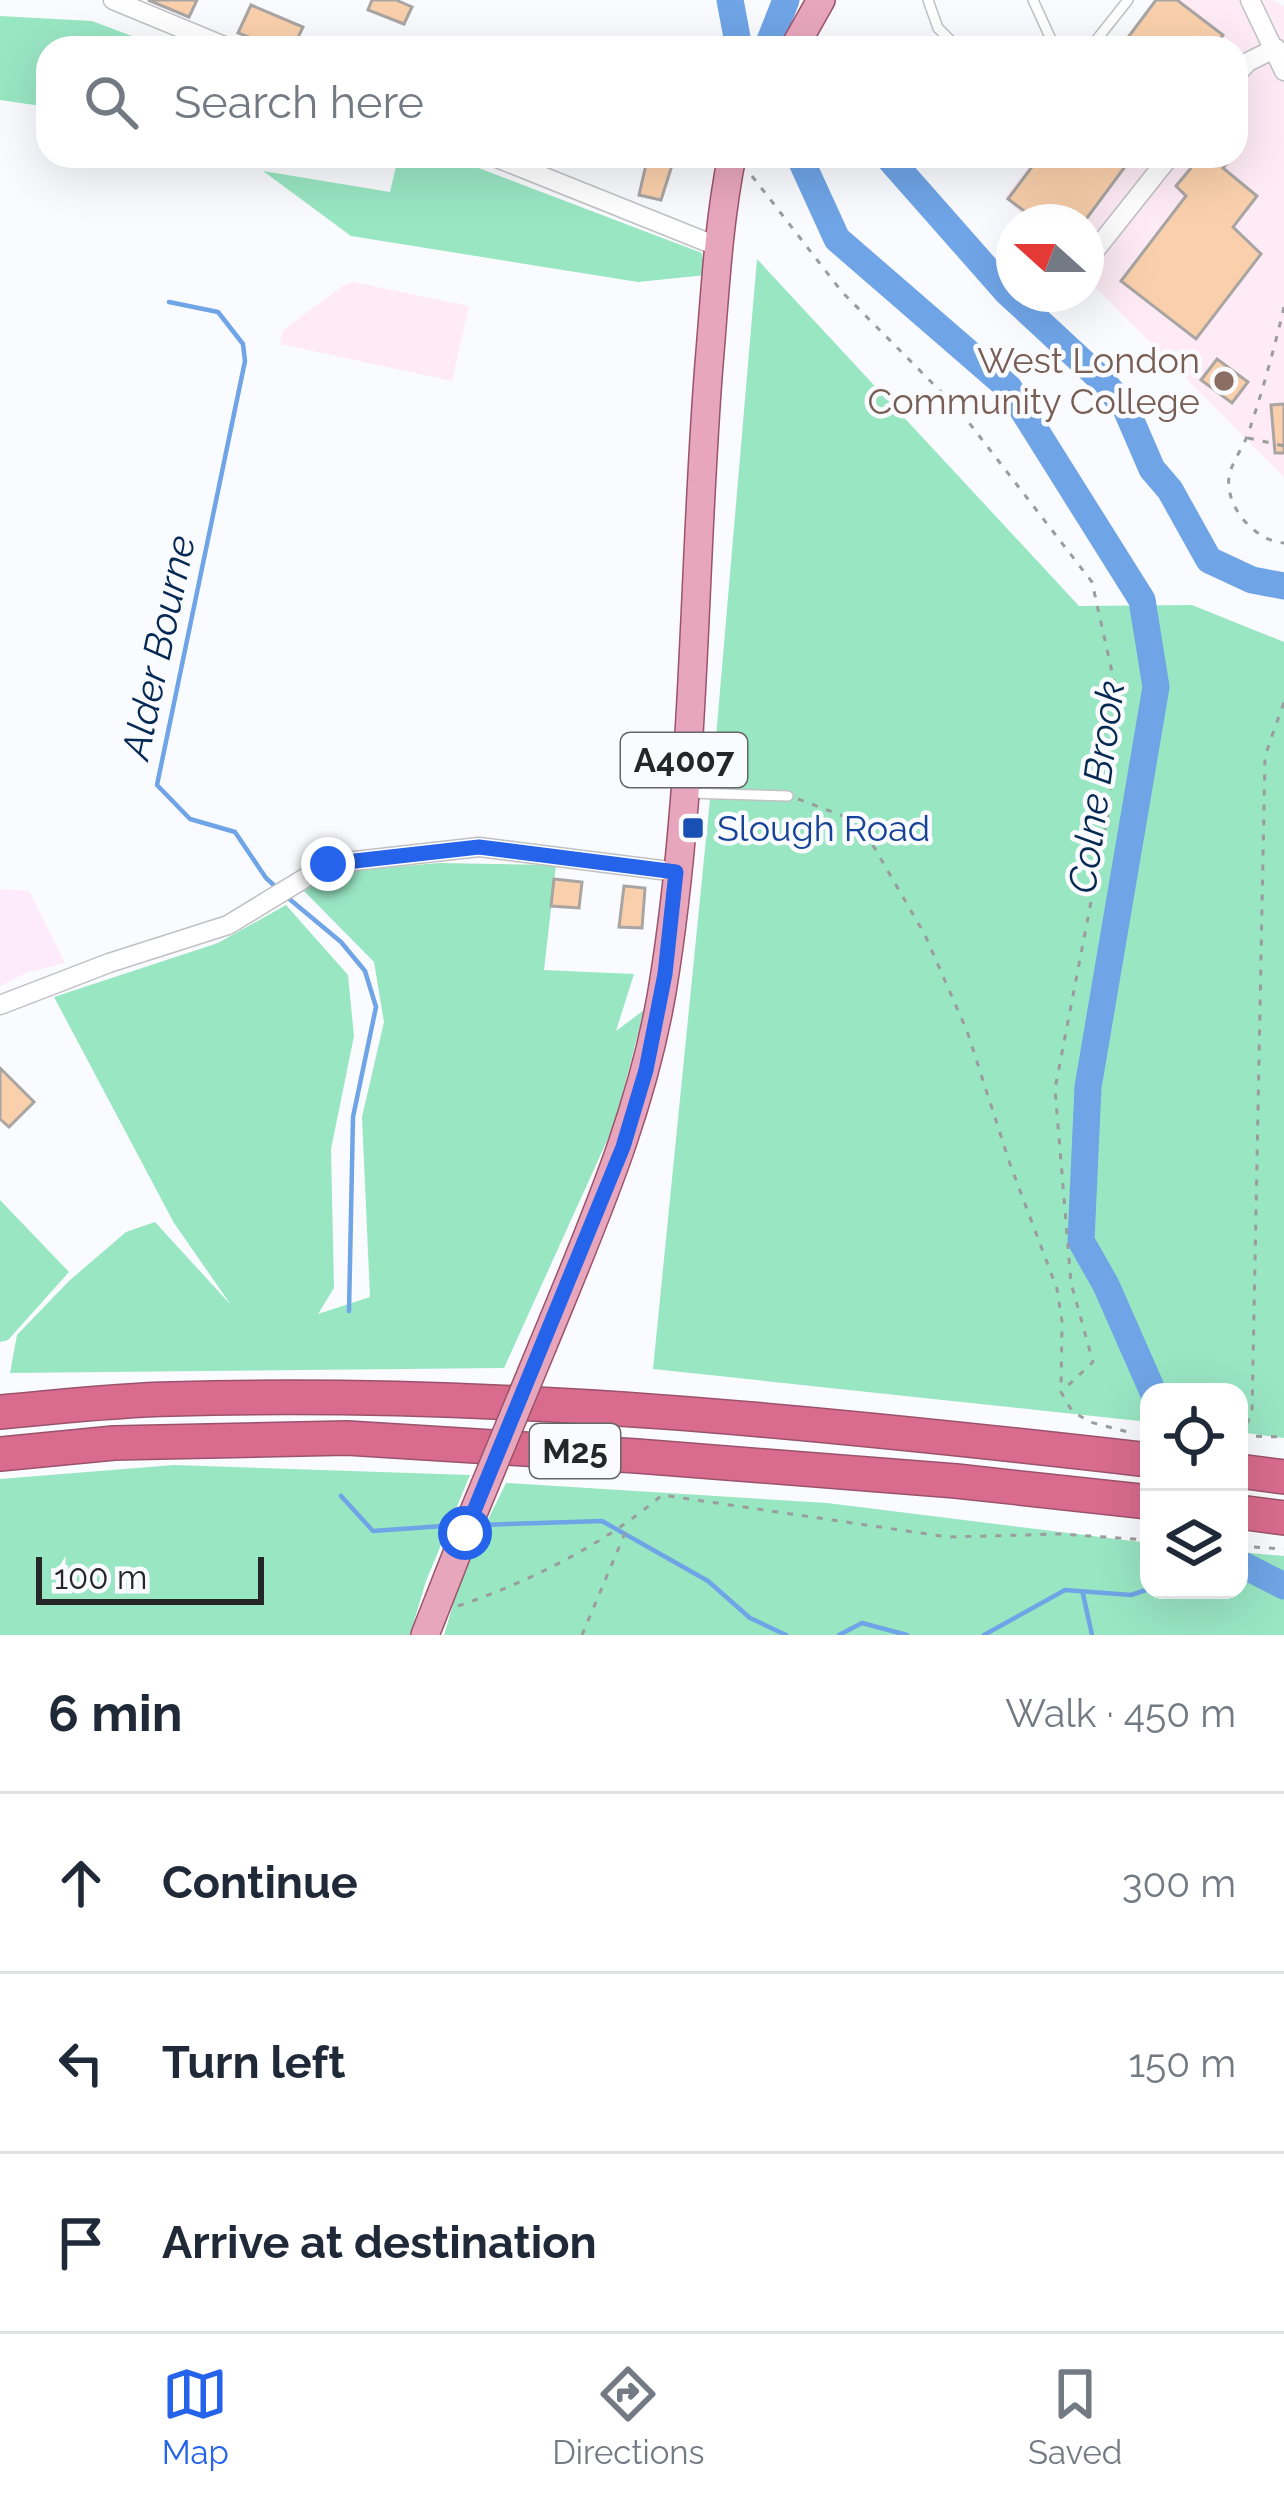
<!DOCTYPE html>
<meta charset="utf-8">
<style>
:root{--surface:#fff;--page:#f6f6f7;--text:#1f2937;--muted:#747a83;--line:#e0e1e3;--accent:#2563eb}
body{margin:0;font-family:Raleway,sans-serif;background:var(--page);color:var(--text)}
.controls{position:absolute;right:36px;bottom:36px;display:grid;overflow:hidden;border-radius:24px;box-shadow:0 12px 48px #0002}
.controls button{width:108px;height:108px;display:grid;place-items:center;padding:0;border:0;border-bottom:3px solid var(--line);background:var(--surface);color:var(--text);font:60px sans-serif}
.compass{position:absolute;left:996px;top:204px;width:108px;height:108px;border-radius:50%;background:var(--surface);box-shadow:0 12px 48px #0002;rotate:291deg}
.scale{position:absolute;left:36px;bottom:30px;width:228px;box-sizing:border-box;padding-left:12px;border:6px solid #252627;border-top:0;font-size:33px;line-height:42px;white-space:nowrap;color:#252627;-webkit-text-stroke:9px #fafbfe;paint-order:stroke}
.stop{position:absolute;width:36px;height:36px;margin:-27px;border:9px solid #2563eb;border-radius:50%;background:#fff}
.stop.end{background:#2563eb;border-color:#fff;box-shadow:0 3px 12px #0008}
.list{margin:0;padding:0;list-style:none}
h2{display:flex;justify-content:space-between;align-items:center;height:156px;margin:0;padding:0 48px;font-size:51px}
h2 small{font-size:39px;font-weight:400;color:var(--muted)}
.list li{display:grid;grid-template-columns:78px 1fr auto;gap:36px;align-items:center;box-sizing:border-box;height:180px;padding:0 48px;border-top:3px solid var(--line)}
.list b{display:block;font-size:45px;white-space:nowrap}
.list em{font-size:39px;font-style:normal;color:var(--muted)}
.icon{flex:none;width:66px;height:66px;fill:none;stroke:currentColor;stroke-width:2;stroke-linecap:round;stroke-linejoin:round}
.map{position:relative;flex:none;width:1284px;height:1635px;overflow:hidden}
.search{position:absolute;background:var(--surface);box-shadow:0 12px 48px #0002;left:36px;right:36px;top:36px;height:132px;display:flex;align-items:center;gap:30px;box-sizing:border-box;padding:0 42px;border-radius:36px;color:var(--muted);font-size:45px}
.sheet{height:696px;background:var(--surface)}
nav{display:flex;justify-content:space-around;align-items:center;box-sizing:border-box;height:168px;border-top:3px solid var(--line);background:var(--surface);font-size:33px;color:var(--muted)}
nav a{display:grid;justify-items:center;gap:6px}
nav .on{color:var(--accent)}
.map>svg:first-child{display:block}
</style>
<div class="map">
<svg width="1284" height="1635" viewBox="0 0 1284 1635">
<rect width="100%" height="100%" fill="#fafbfe"/>
<path fill="#feebf5" d="M 1156,0 L 1272,0 L 1284,6 L 1284,477 L 1086,278 L 1086,222 L 1030,222 L 1005,197 L 1037,156 L 1236,156 L 1236,48 L 1119,48 Z
M 353,282 L 469,306 L 452,381 L 280,344 L 283,330 L 344,285 Z"/>
<path fill="#fdebfc" d="M 0,889 L 29,891 L 65,963 L 28,972 L 0,986 Z"/>
<path fill="#99e6c3" d="M 0,16 L 92,21 L 164,48 L 48,48 L 48,107 L 0,100 Z
M 390,156 L 447,156 L 702,253 L 706,275 L 638,282 L 351,236 L 263,171 L 390,192 L 398,158 Z
M 757,259 L 1079,606 L 1192,605 L 1284,642 L 1284,1438 L 1239,1432 L 1239,1392 L 1149,1392 L 1149,1422 L 653,1369 L 715,749 Z
M 439,863 L 556,865 L 544,970 L 634,974 L 616,1031 L 644,1010 L 615,1123 L 504,1368 L 10,1373 L 17,1335 L 69,1281 L 126,1232 L 155,1222 L 231,1305 L 174,1223 L 54,997 L 218,943 L 286,905 L 348,975 L 354,1036 L 331,1149 L 334,1288 L 318,1314 L 370,1297 L 362,1117 L 384,1022 L 374,962 L 304,891 L 337,872 Z
M 0,1200 L 69,1272 L 8,1340 L 0,1342 Z
M 174,1465 L 470,1475 L 426,1581 L 410,1635 L 0,1635 L 0,1479 Z
M 506,1483 L 827,1503 L 1149,1543 L 1149,1590 L 1239,1590 L 1239,1552 L 1284,1556 L 1284,1635 L 444,1635 L 464,1568 Z"/>
<g fill="none" stroke-linecap="round" stroke-linejoin="round">
<path stroke="#6fa4e6" stroke-width="4.5" d="M 169,302 L 218,312 L 243,344 L 245,361 L 157,785 L 190,819 L 235,832 L 266,878 L 278,889
M 287,897 L 341,942 L 365,971 L 376,1007 L 353,1117 L 349,1311
M 341,1496 L 373,1531 L 457,1525
M 481,1525 L 602,1521 L 708,1581 L 750,1618 L 786,1635
M 1083,1594 L 1092,1635
M 839,1635 L 862,1623 L 907,1635
M 984,1635 L 1065,1590 L 1131,1595 L 1149,1589"/>
<path stroke="#6fa4e6" stroke-width="27" d="M 730,0 L 739,48
M 767,48 L 786,0
M 799,156 L 837,239 L 1009,388 L 1142,600 L 1156,687 L 1088,1087 L 1081,1241 L 1106,1285 L 1153,1392
M 887,156 L 1007,292 L 1102,380 L 1126,409 L 1152,469 L 1170,490 L 1209,560 L 1252,580 L 1284,586
M 1239,1563 L 1284,1586"/>
</g>
<path fill="#fad0ac" stroke="#a8a5a3" stroke-width="3" d="M 148,0 L 197,0 L 189,17 Z
M 372,0 L 396,0 L 412,7 L 404,24 L 368,10 Z
M 1156,0 L 1177,0 L 1223,35 L 1213,48 L 1120,48 Z
M 251,5 L 303,27 L 293,48 L 278,48 L 238,33 Z
M 648,156 L 675,156 L 661,200 L 639,195 Z
M 1040,156 L 1133,156 L 1084,222 L 1039,222 L 1008,199 Z
M 1201,156 L 1233,156 L 1223,168 L 1257,196 L 1233,227 L 1261,254 L 1196,339 L 1121,281 L 1186,196 L 1176,186 Z
M 1217,359 L 1248,382 L 1232,403 L 1201,380 Z
M 1284,404 L 1284,453 L 1275,453 L 1271,405 Z
M 554,879 L 582,882 L 579,908 L 551,906 Z
M 624,886 L 645,888 L 642,928 L 619,927 Z
M 0,1068 L 34,1102 L 9,1127 L 0,1119 Z"/>
<g fill="none" stroke-linecap="round" stroke-linejoin="round">
<g stroke="#c0c1c4" stroke-width="12">
<path id="service" d="M 928,0 L 938,28 L 958,48
M 1033,0 L 1055,48
M 1090,48 L 1128,0
M 688,793 L 788,796"/>
</g>
<g stroke="#c0c1c4" stroke-width="21">
<path id="minor" d="M 113,0 L 229,48
M 1250,0 L 1284,71
M 1236,75 L 1248,62 L 1276,48
M 492,156 L 719,247
M 1086,262 L 1170,156
M 0,1005 L 109,963 L 228,925 L 328,864 L 479,847 L 677,872"/>
</g>
<g stroke="#9a536b" stroke-width="30">
<path id="primary" d="M 794,48 L 821,0
M 543,1345 C 593,1223 646,1104 665,973 C 696,773 693,567 709,364 C 715,295 718,225 732,156
M 425,1635 L 465,1533"/>
</g>
<g stroke="#9a536b" stroke-width="36">
<path id="motorway" d="M 0,1412 C 57,1407 115,1400 172,1399 C 499,1389 825,1423 1149,1460
M 0,1454 L 114,1443 L 347,1438 L 637,1456 L 956,1481 L 1149,1502
M 1239,1471 L 1284,1477
M 1239,1512 L 1284,1518"/>
</g>
<path stroke="#9b9c9e" stroke-width="3" stroke-dasharray="6 9" stroke-linecap="butt" d="M 752,176 L 842,292 L 960,411 L 1092,582 L 1116,690 L 1110,803 L 1055,1089 L 1071,1283 L 1093,1362 L 1061,1392
M 1284,307 C 1274,350 1262,393 1248,434 C 1243,448 1231,463 1229,477 C 1225,507 1255,541 1284,543
M 1248,438 L 1284,446
M 798,799 L 846,817 L 874,847 L 925,935 L 967,1031 L 1010,1164 L 1057,1289 L 1062,1321 L 1061,1392 L 1072,1411 L 1090,1422 L 1128,1432
M 1241,1436 L 1284,1437
M 1239,1437 L 1252,1414 L 1265,756 L 1284,702
M 1239,1546 L 1284,1549
M 458,1606 C 529,1582 605,1544 662,1495 L 948,1537 L 1060,1534 L 1149,1540
M 582,1635 L 628,1526"/>
<use href="#service" stroke="#fff" stroke-width="9"/>
<use href="#minor" stroke="#fff" stroke-width="18"/>
<use href="#primary" stroke="#e8a6bc" stroke-width="27"/>
<use href="#motorway" stroke="#d96b8f" stroke-width="33"/>
<g stroke="#9a536b" stroke-width="30" stroke-linecap="butt">
<path id="primary-bridge" d="M 465,1533 L 543,1345"/>
</g>
<use href="#primary-bridge" stroke="#e8a6bc" stroke-width="27"/>
</g>
<g fill="none" stroke-linecap="round" stroke-linejoin="round">
<path stroke="#2563eb" stroke-width="15" d="M 328,864 L 479,847 L 676,872 L 665,974 L 646,1070 L 623,1147 L 465,1533"/>
</g>
<circle fill="#8d6e63" stroke="#fafbfe" stroke-width="4.5" cx="1224" cy="381" r="12"/>
<rect fill="#1a4fb4" stroke="#fafbfe" stroke-width="4.5" x="681" y="816" width="24" height="24" rx="6"/>
<g text-anchor="middle" stroke-width="9" stroke-linejoin="round" paint-order="stroke">
<g fill="#fafbfe" stroke="#656668" stroke-width="3">
<rect x="621" y="733" width="126" height="54" rx="9"/>
<rect x="530" y="1424" width="90" height="54" rx="9"/>
</g>
<g font-size="33" font-weight="bold" fill="#252627">
<text x="684" y="772">A4007</text>
<text x="575" y="1463">M25</text>
</g>
<g font-size="36" fill="#785e54" stroke="#fafbfe" text-anchor="end">
<text x="1200" y="373">West London<tspan x="1200" dy="41">Community College</tspan></text>
</g>
<g font-size="36" fill="#164399" stroke="#fafbfe" text-anchor="start">
<text x="717" y="841">Slough Road</text>
</g>
<g font-size="39" font-style="italic" fill="#052953" stroke="#fafbfe">
<text transform="translate(158 647) rotate(-78)" y="14">Alder Bourne</text>
<text transform="translate(1096 787) rotate(-82)" y="14">Colne Brook</text>
</g>
</g>
</svg>
<div class="controls">
<button><svg class="icon" aria-label="locate" viewBox="0 0 24 24"><circle cx="12" cy="12" r="6"/><path d="M12 2v4M12 18v4M2 12h4M18 12h4"/></svg></button>
<button><svg class="icon" aria-label="layers" viewBox="0 0 24 24"><path d="M12 4l9 5-9 5-9-5zM3 14l9 5 9-5"/></svg></button>
</div>
<svg class="compass" viewBox="-18 -18 36 36"><path d="M0-13l5 13h-10z" fill="#e53935"/><path d="M0 13l5-13h-10z" fill="#747a83"/></svg>
<div class="scale">100 m</div>
<div class="stop" style="left:465px;top:1533px"></div>
<div class="stop end" style="left:328px;top:864px"></div>
<div class="search"><svg class="icon" aria-label="search" viewBox="0 0 24 24"><circle cx="10" cy="10" r="6"/><path d="M15 15l6 6"/></svg>Search here</div>
</div>
<section class="sheet">
<h2>6 min<small>Walk · 450 m</small></h2>
<ul class="list">
<li><svg class="icon" aria-label="ahead" viewBox="0 0 24 24"><path d="M12 20V5M6 11l6-6 6 6"/></svg><div><b>Continue</b></div><em>300 m</em></li>
<li><svg class="icon" aria-label="left" viewBox="0 0 24 24"><path d="M17 20v-9H6M10 6l-5 5 5 5"/></svg><div><b>Turn left</b></div><em>150 m</em></li>
<li><svg class="icon" aria-label="arrive" viewBox="0 0 24 24"><path d="M6 21V4h12l-3 4 3 4H6"/></svg><div><b>Arrive at destination</b></div></li>
</ul>
</section>
<nav>
<a class="on"><svg class="icon" aria-label="map" viewBox="0 0 24 24"><path d="M3 6l6-2 6 2 6-2v14l-6 2-6-2-6 2zM9 4v14M15 6v14"/></svg>Map</a>
<a><svg class="icon" aria-label="directions" viewBox="0 0 24 24"><path d="M12 3l9 9-9 9-9-9zM9 14v-3h6M13 9l2 2-2 2"/></svg>Directions</a>
<a><svg class="icon" aria-label="saved" viewBox="0 0 24 24"><path d="M7 4h10v16l-5-4-5 4z"/></svg>Saved</a>
</nav>
